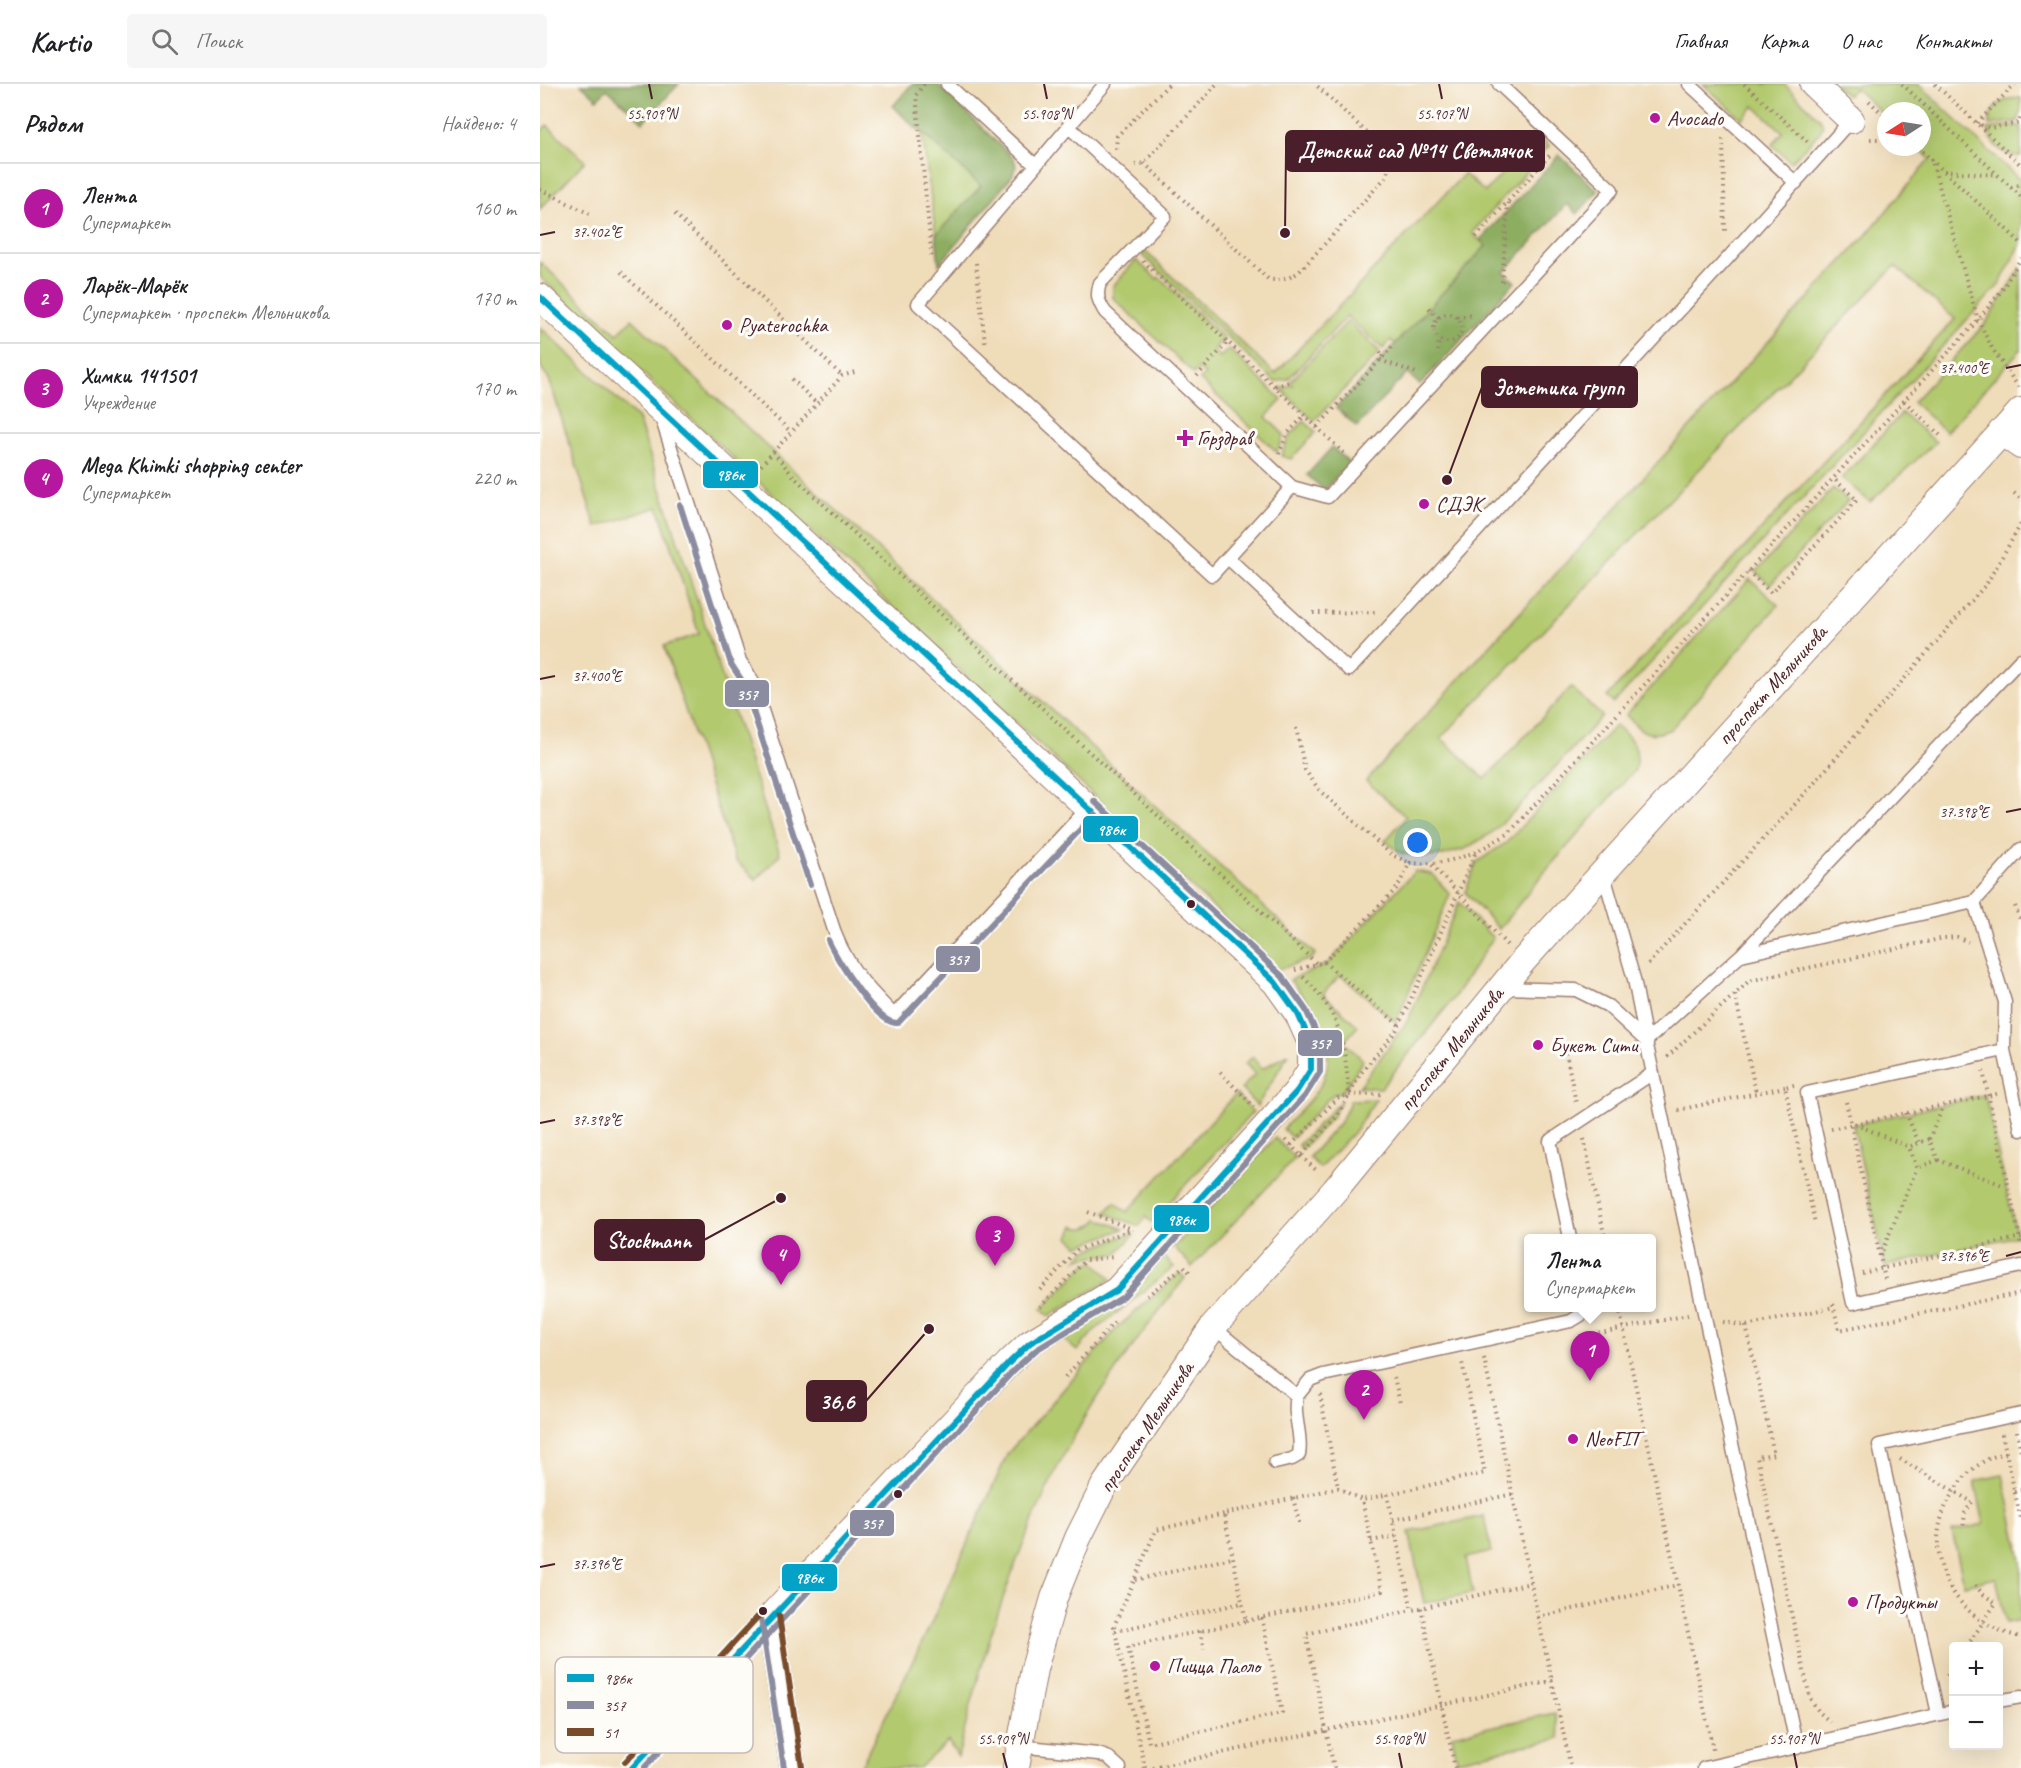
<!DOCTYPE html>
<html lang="ru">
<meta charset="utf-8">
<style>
:root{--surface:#fff;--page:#f6f6f6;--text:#202124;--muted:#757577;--line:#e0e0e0;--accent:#b5179e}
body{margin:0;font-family:Caveat,sans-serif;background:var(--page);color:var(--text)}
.controls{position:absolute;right:18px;bottom:18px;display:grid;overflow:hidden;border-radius:6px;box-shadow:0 6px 24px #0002}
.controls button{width:54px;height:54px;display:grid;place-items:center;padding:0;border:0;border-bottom:2px solid var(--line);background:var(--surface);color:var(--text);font:30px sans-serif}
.compass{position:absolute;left:1337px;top:18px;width:54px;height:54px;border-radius:50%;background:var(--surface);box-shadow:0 6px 24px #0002;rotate:258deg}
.you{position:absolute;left:878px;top:759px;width:21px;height:21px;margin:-15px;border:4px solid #fff;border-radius:50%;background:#1a73e8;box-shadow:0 0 0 9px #1a73e833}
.badge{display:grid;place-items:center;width:39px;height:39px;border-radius:50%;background:var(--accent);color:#fff;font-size:20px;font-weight:700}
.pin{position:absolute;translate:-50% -50px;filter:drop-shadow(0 2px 3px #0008)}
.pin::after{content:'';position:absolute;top:32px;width:21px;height:18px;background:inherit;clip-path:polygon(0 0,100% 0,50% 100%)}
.popup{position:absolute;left:984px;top:1150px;width:132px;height:78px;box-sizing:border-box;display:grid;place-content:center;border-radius:6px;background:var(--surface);filter:drop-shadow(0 2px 4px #0005);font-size:20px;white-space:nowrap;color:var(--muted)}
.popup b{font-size:22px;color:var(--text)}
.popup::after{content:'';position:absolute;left:50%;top:100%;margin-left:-12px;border:12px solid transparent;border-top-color:var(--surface)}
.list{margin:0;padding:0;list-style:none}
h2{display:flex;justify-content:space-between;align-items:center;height:78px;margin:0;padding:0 24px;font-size:26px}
h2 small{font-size:20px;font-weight:400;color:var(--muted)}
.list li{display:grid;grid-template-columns:39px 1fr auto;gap:18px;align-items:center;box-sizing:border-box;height:90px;padding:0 24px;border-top:2px solid var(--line)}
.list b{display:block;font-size:22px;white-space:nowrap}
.list p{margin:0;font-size:20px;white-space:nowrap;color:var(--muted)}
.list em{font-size:20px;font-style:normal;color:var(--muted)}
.icon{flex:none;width:33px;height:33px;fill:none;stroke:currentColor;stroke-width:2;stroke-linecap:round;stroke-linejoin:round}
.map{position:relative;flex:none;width:1481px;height:1684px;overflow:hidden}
header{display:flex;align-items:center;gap:36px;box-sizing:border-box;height:84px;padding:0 30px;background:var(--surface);border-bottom:2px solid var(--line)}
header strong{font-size:28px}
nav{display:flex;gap:33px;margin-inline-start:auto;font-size:21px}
.search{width:420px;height:54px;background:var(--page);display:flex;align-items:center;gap:15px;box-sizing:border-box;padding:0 21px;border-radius:6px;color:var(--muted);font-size:22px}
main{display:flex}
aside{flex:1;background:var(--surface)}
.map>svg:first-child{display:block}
</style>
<header>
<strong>Kartio</strong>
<div class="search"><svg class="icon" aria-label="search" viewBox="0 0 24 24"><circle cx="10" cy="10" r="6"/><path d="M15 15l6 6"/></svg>Поиск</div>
<nav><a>Главная</a><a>Карта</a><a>О нас</a><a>Контакты</a></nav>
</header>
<main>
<aside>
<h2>Рядом<small>Найдено: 4</small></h2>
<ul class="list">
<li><span class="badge">1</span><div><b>Лента</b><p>Супермаркет</p></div><em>160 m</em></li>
<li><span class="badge">2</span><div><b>Ларёк-Марёк</b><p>Супермаркет · проспект Мельникова</p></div><em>170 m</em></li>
<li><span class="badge">3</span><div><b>Химки 141501</b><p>Учреждение</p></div><em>170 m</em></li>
<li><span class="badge">4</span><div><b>Mega Khimki shopping center</b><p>Супермаркет</p></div><em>220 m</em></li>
</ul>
</aside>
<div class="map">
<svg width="1481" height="1684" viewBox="0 0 1481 1684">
<rect width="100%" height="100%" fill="#fdfcf7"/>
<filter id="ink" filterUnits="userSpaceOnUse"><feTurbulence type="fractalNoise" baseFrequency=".0167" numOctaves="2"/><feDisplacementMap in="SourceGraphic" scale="12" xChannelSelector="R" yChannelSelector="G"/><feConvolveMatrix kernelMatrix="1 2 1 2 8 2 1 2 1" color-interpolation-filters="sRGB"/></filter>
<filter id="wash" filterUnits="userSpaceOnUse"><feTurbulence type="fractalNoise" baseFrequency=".008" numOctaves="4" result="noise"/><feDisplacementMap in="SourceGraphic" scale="24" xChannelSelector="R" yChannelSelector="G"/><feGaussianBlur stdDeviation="1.35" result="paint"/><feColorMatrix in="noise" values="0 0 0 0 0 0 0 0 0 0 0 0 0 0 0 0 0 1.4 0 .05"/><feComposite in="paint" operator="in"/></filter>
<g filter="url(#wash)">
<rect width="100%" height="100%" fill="#efdcb9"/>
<path fill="#b2c96e" stroke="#7e744c" stroke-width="1.5" d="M 1163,0 L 1244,0 L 1281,36 L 1283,42 L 1280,48 L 1251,78 L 1232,61 L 1243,48 L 1214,22 L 1202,35 Z
M 1294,0 L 1378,0 L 1481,97 L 1481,160 L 1459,201 L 1074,619 L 1067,613 L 1415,235 L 1355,182 L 901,654 L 945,695 L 1031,603 L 1062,632 L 976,726 L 950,750 L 925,765 L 900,772 L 879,773 L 861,769 L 845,757 L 866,733 L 826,697 L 1326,151 L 1390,75 L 1378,63 L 1382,63 L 1382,27 L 1346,27 L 1346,33 L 1315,4 L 1307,12 Z
M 1481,14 L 1481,28 L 1478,37 L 1449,41 C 1449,23 1463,13 1481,14 Z
M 7,41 L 45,77 L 0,125 L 0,48 Z
M 1478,41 L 1481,44 L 1481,72 C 1464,73 1451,62 1448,45 Z
M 382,48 L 441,102 L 396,151 Z
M 998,51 L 1009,62 L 932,149 L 946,162 L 855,260 L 851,256 L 843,265 L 807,232 L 748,295 L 735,298 L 601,170 L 604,166 L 735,290 L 924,90 L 945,108 Z
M 596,176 L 617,195 L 619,193 L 684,254 L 673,266 L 680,273 L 689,265 L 742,316 L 726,333 L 744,351 L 737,368 L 660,296 L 665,290 L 658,285 L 654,290 L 573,214 L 573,202 Z
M 0,178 L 77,250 L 92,235 L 242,376 L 775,870 L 771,875 L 739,885 L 0,193 Z
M 1481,184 L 1481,265 L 1406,348 L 1373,318 L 1446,239 Z
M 808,237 L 840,268 L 774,337 L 740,304 L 753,301 L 750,298 Z
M 0,243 L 98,335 L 240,770 L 216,796 L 195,776 L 124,562 L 159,550 L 118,423 L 56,443 L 9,295 L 0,282 Z
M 1362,329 L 1396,358 L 1330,418 L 1302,394 Z
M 764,337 L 776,348 L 751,375 L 741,372 L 749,353 Z
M 1293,404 L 1308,417 L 1230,501 L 1216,488 Z
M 1210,495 L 1238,521 L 1131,645 C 1107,655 1102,648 1086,631 Z
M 1076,641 C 1092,656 1101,662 1095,686 L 1003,790 L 959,845 L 925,808 L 937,778 L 967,758 Z
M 875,787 L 892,790 L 910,810 L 856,938 L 800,891 L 783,910 L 818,942 L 804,958 L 823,976 L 803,1007 L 794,1010 L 788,1015 L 752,1054 L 743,1045 C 755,1031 771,1017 780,1002 C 802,965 774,924 750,896 L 787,880 Z
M 919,818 L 953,854 L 913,915 L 841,1004 L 819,1003 L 868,936 Z
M 749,969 L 717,1022 L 701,1005 L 715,990 L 705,979 L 713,973 L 722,985 Z
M 696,1010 L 713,1028 L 611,1138 L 606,1133 L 599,1142 L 565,1129 L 575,1118 L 587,1128 Z
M 1445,1011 L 1477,1152 L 1345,1182 L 1313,1041 Z
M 836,1015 L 813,1049 L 780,1084 L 769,1073 L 801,1037 L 811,1016 Z
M 801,1017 L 793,1032 L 762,1065 L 758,1061 Z
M 735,1054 L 755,1074 L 652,1183 L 634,1163 Z
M 559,1135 L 584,1145 L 539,1162 L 529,1153 L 534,1142 C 544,1147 552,1143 559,1135 Z
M 592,1149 L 594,1151 L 576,1170 L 546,1173 L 537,1176 L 545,1167 Z
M 623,1172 L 634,1183 L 554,1247 L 537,1267 L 522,1254 Z
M 554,1178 L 571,1195 L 509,1232 L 502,1225 L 547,1179 Z
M 640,1189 L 645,1194 C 602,1248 561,1303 528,1363 C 476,1460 443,1567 418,1673 L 408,1657 L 379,1684 L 320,1684 L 388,1546 L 468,1369 L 578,1243 Z
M 1463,1391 L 1481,1476 L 1481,1536 L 1466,1539 L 1456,1494 L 1424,1501 L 1412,1447 L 1444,1440 L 1435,1397 Z
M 944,1432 L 951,1468 L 926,1474 L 933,1509 L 884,1519 L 869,1448 Z
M 1015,1629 L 1020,1654 L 917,1676 L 912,1651 Z"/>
<path fill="#8dad61" stroke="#6c6646" stroke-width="1.5" d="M 41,0 L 139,0 L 103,38 L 67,5 L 57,15 Z
M 372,0 L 397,0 L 474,75 L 476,82 L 472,92 L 399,181 L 396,151 L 441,102 L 382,48 L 374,43 L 353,22 Z
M 1019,71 L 1058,107 L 1037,130 L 1027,120 L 964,188 L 975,198 L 880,301 L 867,289 L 817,343 L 796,324 L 946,162 L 940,156 Z
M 792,363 L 809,379 L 784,406 L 767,391 Z"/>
</g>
<g filter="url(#ink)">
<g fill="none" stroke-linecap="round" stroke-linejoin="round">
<g stroke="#9c7e72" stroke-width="15">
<path id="lane" d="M 407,0 L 495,81
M 565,0 L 378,220 L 672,491 L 752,403 L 788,413 L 1072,106 L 959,0
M 1149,0 L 1256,99
M 528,42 L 625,132 L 560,199 C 556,211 558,217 565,228 L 752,403
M 121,333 L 200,577 L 212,596 L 296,852 C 310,886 328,905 354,931 L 548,724
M 688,474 L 809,586 L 1186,176 L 1311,36
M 1063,788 L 1094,895 L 1106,957 L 1257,1664
M 1434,818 L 1465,918 L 1464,966 L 1481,1046
M 1202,870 L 1481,575
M 962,904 L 1036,906 L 1068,922 L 1106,957 L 1201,871 L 1434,818 L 1481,765
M 1464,966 L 1267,1009 L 1313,1219 L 1481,1182
M 1030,1154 L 1010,1057 L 1113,989
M 673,1243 L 757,1312 C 752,1332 763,1350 759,1371 L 752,1375 L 735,1379
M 757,1312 L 770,1296 L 783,1291 L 1031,1237 L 1041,1231 L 1042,1224
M 1458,1617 L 1481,1613
M 1398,1630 L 1339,1361 L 1481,1330
M 478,1662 L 558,1670 L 569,1674 L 580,1684
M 92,1684 L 229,1535
M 1164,1684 L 1414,1627"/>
</g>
<g stroke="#9c7e72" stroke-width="28">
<path id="street" d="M 1273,0 L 1311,36
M 0,213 L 735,898 L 758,930 L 771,959 L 771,985 L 757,1007 L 729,1039 L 577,1206 L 490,1259 L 469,1279 L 230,1533 L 253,1684
M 1461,348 L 1481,362
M 476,1684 L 494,1585 L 514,1514 L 538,1454 L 564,1402 L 673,1243 L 795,1106 L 983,877 L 1481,327"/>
</g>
<path stroke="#9c7e72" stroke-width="4" stroke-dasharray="1.5 4.5" stroke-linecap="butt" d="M 384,0 L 376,11 L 392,176
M 1204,0 L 1268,58
M 1362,0 L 1481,113
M 1395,0 L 1481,81
M 1329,17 L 1346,33
M 1437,39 L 1475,0
M 1441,41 L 1449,44 L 1479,39 L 1481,32
M 1183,55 L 1185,149
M 1330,55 L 1346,55
M 1378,63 L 1481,159
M 576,65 L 577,52 L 629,0
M 1391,74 L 1438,236 L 1452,264 L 1479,304
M 604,79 L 728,195 C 741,198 748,195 759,188 L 846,93 C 851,81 848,74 842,63 L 775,0
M 595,81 L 604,79 L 677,0
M 1404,87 L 1457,91
M 1471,103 L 1481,101
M 0,105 L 50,130
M 135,130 L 302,292
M 936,153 L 1010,71
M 603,177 L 806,371
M 436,179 L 445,258
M 81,188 L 251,348
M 962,198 L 968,118
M 889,224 L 899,234
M894 244a14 14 0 1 1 28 0a14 14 0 1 1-28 0Z
M 917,233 L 934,231
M 898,267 L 899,255
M 840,268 L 845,272
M 840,276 L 879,290
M 657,292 L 688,258
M 252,295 L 277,320
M 735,302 L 750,298
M 1364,317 L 1402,353
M 777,343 L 855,260
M 233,368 L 255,394 L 776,879
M 739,370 L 747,350 L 765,331
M 217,386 L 302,292 L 318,287
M 1474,409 L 1481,415
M 1208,487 L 1231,509 L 1317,416 L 1293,394
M 773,529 L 838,528
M 756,644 L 765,686 L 780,707 L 852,771 L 870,779
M 892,781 L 967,861
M 1475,822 L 1481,838
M 784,878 L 859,941
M 1108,880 L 1270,704 L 1447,499 L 1481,440
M 755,886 L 784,878 L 857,804 L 870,779 C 910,782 934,770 968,750 L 1438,236 L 1462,206 L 1481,174
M 763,893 C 802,931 804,958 809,1010
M 1195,911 L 1216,1009
M 1026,969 L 1036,1019
M 1127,973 L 1209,897 L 1404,854 L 1417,853 L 1428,858
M 1443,987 L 1481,1160
M 680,988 L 714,1023
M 1254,1001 L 1245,1003 L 1275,1139
M 1306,1018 L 1345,1195
M 1138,1026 L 1245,1003
M 1366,1029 L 1379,1059
M 1315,1040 L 1369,1063
M 1291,1045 L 1457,1010
M 1044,1055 L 1065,1154
M 1389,1055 L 1404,1021
M 746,1056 L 761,1072 L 798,1031 L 821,989 L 856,947 L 880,896 L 935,770
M 751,1061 L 798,1014 L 809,1011 L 844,1010
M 761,1072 L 777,1087
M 1398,1076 L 1465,1102
M 548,1128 L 592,1145
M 1340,1172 L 1377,1084 L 1369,1063 L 1389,1055 L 1398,1076 L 1377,1084
M 1322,1189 L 1481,1153
M 500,1206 L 537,1166 L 593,1145
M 607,1212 L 644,1182 L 651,1190
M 1293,1220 L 1299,1246 L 1481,1209
M 500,1223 L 546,1176 L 575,1173
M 1079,1224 L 1173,1666
M 1183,1238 L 1206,1242 L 1294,1223
M 1206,1242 L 1234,1370 L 1217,1373 L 1270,1614 L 1279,1628 L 1290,1638
M 1041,1253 L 1148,1231
M 944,1274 L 998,1533 L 1138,1501
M 525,1293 L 575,1238
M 854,1293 L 860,1319
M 780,1310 L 798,1404
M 1477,1347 L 1481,1368
M 1462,1350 L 1481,1437
M 1466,1369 C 1446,1373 1430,1385 1418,1401 C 1372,1463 1410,1538 1481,1553
M 1360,1375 L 1432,1418 L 1425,1429 L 1423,1445
M 1474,1407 L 1481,1406
M 847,1410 L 872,1526 L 991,1499
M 753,1414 L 760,1442
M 853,1436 L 973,1410
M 831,1457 L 857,1452
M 595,1496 L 692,1474
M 881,1524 L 915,1684
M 998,1533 L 1012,1597
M 722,1534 L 742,1629 L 609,1659 L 588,1563 L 706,1537 L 684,1430 L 798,1404 L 822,1416 L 945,1389 L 922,1278
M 706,1537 L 842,1507 L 822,1416
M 575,1547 L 702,1519
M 660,1547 L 664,1565
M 1427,1562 L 1456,1519 L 1444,1511 L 1433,1499
M 1407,1592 L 1414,1582
M 605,1684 L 574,1542 L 616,1446 L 684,1430
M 613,1684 L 1012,1597 L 1031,1684
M 794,1684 L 766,1550 L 872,1526"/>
<use href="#lane" stroke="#fff" stroke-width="12"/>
<use href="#street" stroke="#fff" stroke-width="26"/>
<g stroke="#fdfcf7" stroke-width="10">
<path id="bus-1" d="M 0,213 L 735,898 L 758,930 L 771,959 L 771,985 L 757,1007 L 577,1206 L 490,1259 L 469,1279 L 92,1684"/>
</g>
<g stroke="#fdfcf7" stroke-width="10">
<path id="bus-2" d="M 140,421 L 191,580 L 204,600 L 270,801
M 288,856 C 296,874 337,942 358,939 L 555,730
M 221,1534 L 244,1684
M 104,1684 L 475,1285 L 496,1266 L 583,1213 L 765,1012 L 780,988 L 780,957 L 766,926 L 742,892 L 554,717"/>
</g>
<g stroke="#fdfcf7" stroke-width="10">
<path id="bus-3" d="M 239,1532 L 262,1683
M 85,1678 L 223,1527"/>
</g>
<use href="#bus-1" stroke="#04a2c6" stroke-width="6"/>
<use href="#bus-2" stroke="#8c8ca0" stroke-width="6"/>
<use href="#bus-3" stroke="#7a4b2a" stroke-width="6"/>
</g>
</g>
<path fill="none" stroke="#4a1f2b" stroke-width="2" d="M 109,0 L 112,15M 504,0 L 507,15M 899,0 L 902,15M 0,151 L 15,148M 1466,284 L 1481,281M 0,595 L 15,592M 1466,728 L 1481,725M 0,1039 L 15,1036M 1466,1172 L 1481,1168M 0,1483 L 15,1480M 463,1669 L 467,1684M 859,1669 L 862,1684M 1254,1669 L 1257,1684"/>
<g fill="#b5179e" stroke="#fdfcf7" stroke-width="2">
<circle cx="1115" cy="34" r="6"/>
<circle cx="187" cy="241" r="6"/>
<path d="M642 345h6v6h6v6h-6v6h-6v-6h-6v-6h6z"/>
<circle cx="884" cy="420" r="6"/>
<circle cx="998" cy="961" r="6"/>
<circle cx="1033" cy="1355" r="6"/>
<circle cx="1313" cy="1518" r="6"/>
<circle cx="615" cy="1582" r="6"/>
</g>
<g fill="#4a1f2b" stroke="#fdfcf7" stroke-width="2">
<circle cx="651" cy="820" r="5"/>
<circle cx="358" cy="1410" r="5"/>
<circle cx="223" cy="1527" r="5"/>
</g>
<g text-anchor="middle" stroke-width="6" stroke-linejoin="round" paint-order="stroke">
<g font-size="21" fill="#4a1f2b" stroke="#fdfcf7" text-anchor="start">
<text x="1127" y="41">Avocado</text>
<text x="199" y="248">Pyaterochka</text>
<text x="657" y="361">Горздрав</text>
<text x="896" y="427">СДЭК</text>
<text x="1010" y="968">Букет Сити</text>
<text x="1045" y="1362">NeoFIT</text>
<text x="1325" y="1525">Продукты</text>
<text x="627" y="1589">Пицца Паоло</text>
</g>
<g font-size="21" fill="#4a1f2b" stroke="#fdfcf7">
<text transform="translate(1232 601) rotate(-48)" y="7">проспект Мельникова</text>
<text transform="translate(911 965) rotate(-51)" y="7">проспект Мельникова</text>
<text transform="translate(606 1343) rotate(-56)" y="7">проспект Мельникова</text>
</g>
</g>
<rect x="15" y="1573" width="198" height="96" rx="9" fill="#fdfcf7" stroke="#c7baba" stroke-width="1.5"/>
<rect x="27" y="1590" width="27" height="8" fill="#04a2c6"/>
<rect x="27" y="1617" width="27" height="8" fill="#8c8ca0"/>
<rect x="27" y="1644" width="27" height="8" fill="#7a4b2a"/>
<g font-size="16" fill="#4a1f2b">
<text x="64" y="1600">986к</text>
<text x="64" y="1627">357</text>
<text x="64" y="1654">51</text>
</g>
<g font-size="15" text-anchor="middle" fill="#4a1f2b" stroke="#fdfcf7" stroke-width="6" stroke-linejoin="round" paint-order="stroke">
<text x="112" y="35">55.909°N</text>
<text x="507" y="35">55.908°N</text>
<text x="902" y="35">55.907°N</text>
<text x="57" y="153">37.402°E</text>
<text x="1424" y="289">37.400°E</text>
<text x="57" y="597">37.400°E</text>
<text x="1424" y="733">37.398°E</text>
<text x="57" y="1041">37.398°E</text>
<text x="1424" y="1177">37.396°E</text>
<text x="57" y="1485">37.396°E</text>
<text x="463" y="1660">55.909°N</text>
<text x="859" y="1660">55.908°N</text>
<text x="1254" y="1660">55.907°N</text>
</g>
<path fill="none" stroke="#4a1f2b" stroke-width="2" d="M745 149L746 67M907 396L942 303M241 1114L164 1156M389 1245L326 1317"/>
<g fill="#4a1f2b" stroke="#fdfcf7" stroke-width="2">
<circle cx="745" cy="149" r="6"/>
<circle cx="907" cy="396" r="6"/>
<circle cx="241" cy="1114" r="6"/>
<circle cx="389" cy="1245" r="6"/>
</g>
<g fill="#4a1f2b" stroke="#4a1f2b" stroke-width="2">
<rect x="746" y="47" width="258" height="40" rx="6"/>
<rect x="942" y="283" width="155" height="40" rx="6"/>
<rect x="55" y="1136" width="109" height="40" rx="6"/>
<rect x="267" y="1297" width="59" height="40" rx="6"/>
</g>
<g font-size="22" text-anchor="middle" font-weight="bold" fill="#fff">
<text x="875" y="74">Детский сад №14 Светлячок</text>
<text x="1019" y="311">Эстетика групп</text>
<text x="109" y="1164">Stockmann</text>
<text x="297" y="1325">36,6</text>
</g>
<g stroke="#fdfcf7" stroke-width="2">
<rect x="162" y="376" width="57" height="29" rx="6" fill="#04a2c6"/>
<rect x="184" y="595" width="46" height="29" rx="6" fill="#8c8ca0"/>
<rect x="542" y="731" width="57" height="28" rx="6" fill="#04a2c6"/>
<rect x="395" y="861" width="46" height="28" rx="6" fill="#8c8ca0"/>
<rect x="757" y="945" width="46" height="28" rx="6" fill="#8c8ca0"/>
<rect x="613" y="1120" width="57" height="29" rx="6" fill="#04a2c6"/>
<rect x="309" y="1425" width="46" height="28" rx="6" fill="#8c8ca0"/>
<rect x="241" y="1479" width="57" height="29" rx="6" fill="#04a2c6"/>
</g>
<g font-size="16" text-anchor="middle" font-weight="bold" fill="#fff">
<text x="190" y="396">986к</text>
<text x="207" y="616">357</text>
<text x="571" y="751">986к</text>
<text x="418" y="881">357</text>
<text x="780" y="965">357</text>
<text x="641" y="1141">986к</text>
<text x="332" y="1445">357</text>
<text x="269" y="1499">986к</text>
</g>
</svg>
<div class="controls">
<button>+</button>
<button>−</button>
</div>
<svg class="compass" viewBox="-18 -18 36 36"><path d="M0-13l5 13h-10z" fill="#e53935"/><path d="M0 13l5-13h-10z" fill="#757577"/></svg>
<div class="you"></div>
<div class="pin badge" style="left:1050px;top:1297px">1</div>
<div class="popup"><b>Лента</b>Супермаркет</div>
<div class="pin badge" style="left:824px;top:1336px">2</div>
<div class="pin badge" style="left:455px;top:1182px">3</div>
<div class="pin badge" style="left:241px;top:1201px">4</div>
</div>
</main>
